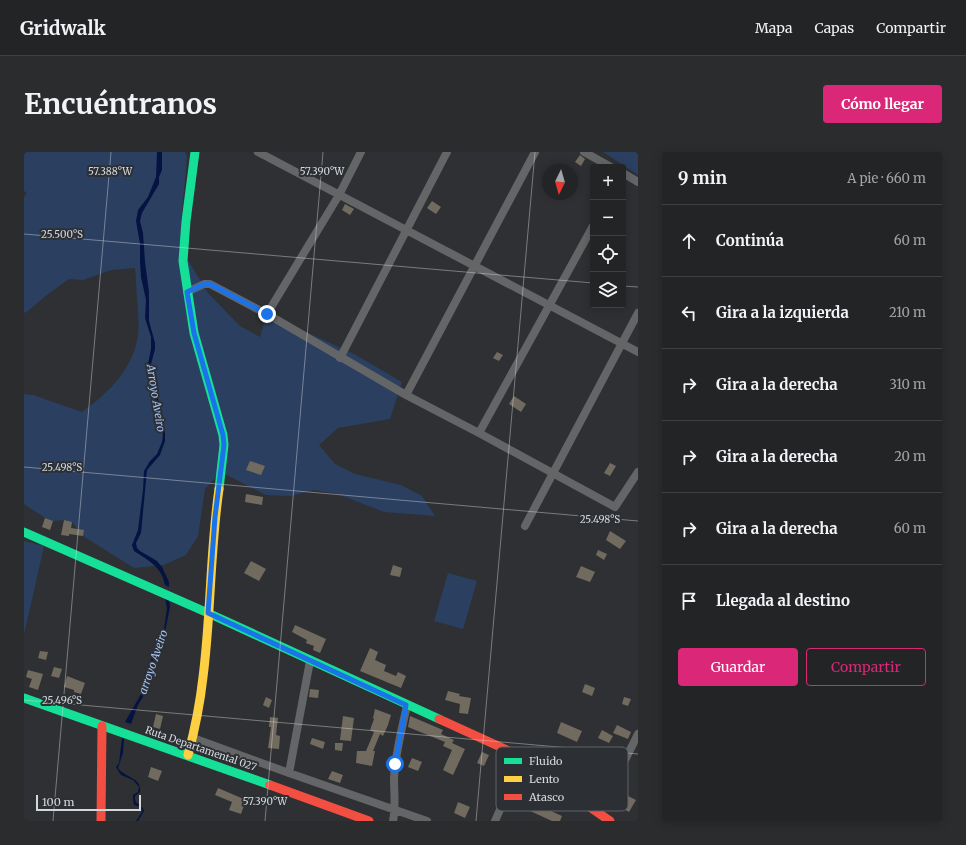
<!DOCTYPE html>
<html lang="es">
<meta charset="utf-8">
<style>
:root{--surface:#222426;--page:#2a2c2e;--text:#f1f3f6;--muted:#a2a4a7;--line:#3f4143;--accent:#db2777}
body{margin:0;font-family:Merriweather,serif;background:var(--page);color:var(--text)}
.controls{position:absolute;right:12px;top:12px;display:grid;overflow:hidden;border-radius:4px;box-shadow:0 2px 10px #0003}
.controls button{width:36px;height:36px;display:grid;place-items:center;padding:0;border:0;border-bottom:1px solid var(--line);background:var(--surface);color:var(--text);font:20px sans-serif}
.compass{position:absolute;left:518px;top:12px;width:36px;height:36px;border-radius:50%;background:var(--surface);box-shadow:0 2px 10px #0003;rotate:185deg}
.scale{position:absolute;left:12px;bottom:10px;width:105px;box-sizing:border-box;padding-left:4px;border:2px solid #d5d8db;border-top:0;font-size:11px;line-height:14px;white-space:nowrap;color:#d5d8db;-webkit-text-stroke:3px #2c3035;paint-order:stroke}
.stop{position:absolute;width:12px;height:12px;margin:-9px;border:3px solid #1a73e8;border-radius:50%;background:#fff}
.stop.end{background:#1a73e8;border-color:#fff;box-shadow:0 1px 4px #0008}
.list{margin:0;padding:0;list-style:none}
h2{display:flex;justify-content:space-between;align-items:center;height:52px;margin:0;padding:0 16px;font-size:17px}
h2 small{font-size:13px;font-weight:400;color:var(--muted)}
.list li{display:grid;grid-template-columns:26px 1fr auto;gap:12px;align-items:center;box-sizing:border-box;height:72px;padding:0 16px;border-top:1px solid var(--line)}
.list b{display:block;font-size:15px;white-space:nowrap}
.list em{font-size:13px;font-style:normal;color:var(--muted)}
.actions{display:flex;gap:8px;padding:12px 16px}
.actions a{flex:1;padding:9px 0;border:1px solid var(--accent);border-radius:4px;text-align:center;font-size:14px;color:var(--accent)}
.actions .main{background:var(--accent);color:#fff}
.icon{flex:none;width:22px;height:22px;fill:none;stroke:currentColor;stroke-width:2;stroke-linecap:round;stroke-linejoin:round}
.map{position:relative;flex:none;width:614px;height:669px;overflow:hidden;border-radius:4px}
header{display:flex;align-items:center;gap:24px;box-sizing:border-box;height:56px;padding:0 20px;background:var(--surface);border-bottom:1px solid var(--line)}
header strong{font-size:19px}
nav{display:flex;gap:22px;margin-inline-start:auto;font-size:14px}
.intro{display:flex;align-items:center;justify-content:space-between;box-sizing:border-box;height:96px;padding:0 24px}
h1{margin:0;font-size:28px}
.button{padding:10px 18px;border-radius:4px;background:var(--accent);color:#fff;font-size:14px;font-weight:700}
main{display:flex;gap:24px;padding:0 24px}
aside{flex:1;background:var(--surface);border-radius:4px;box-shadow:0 2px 10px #0003}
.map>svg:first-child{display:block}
</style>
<header>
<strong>Gridwalk</strong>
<nav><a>Mapa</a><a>Capas</a><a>Compartir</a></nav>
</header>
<div class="intro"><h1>Encuéntranos</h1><a class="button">Cómo llegar</a></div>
<main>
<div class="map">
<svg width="614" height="669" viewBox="0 0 614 669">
<rect width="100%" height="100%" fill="#2e3033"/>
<path fill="#2b3f61" d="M 0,0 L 161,0 L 163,5 L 157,71 L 162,105 L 184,141 L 216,174 L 236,185 L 243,162 L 332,203 L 378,230 L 366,267 L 314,276 L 295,293 L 311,312 L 331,322 L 377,333 L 398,344 L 411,364 L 360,360 L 314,342 L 290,338 L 267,344 L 242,343 L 197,320 L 181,337 L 174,384 L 162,403 L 140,413 L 110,416 L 59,384 L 48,370 L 40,368 L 29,369 L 21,366 L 0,352 L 0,242 L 9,243 L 58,260 C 83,242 106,220 113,189 C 116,175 114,160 113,146 C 112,136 112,125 111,116 L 87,118 L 59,128 L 45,127 L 24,142 L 4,159 L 0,161 L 0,45 L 3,41 L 0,39 Z
M 579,0 L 614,0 L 614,23 Z
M 0,389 L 20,394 L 0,483 Z
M 424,421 L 453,429 L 439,477 L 410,469 Z"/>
<path fill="#041341" d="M 133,0 L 138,0 L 138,18 L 135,25 L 135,32 L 118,61 L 116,69 L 119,81 L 121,110 L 125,140 L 125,169 L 131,191 L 131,197 L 127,212 L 128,222 L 135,251 L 135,264 L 141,279 L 141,289 L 136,303 L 123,318 L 117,381 L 112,391 L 113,396 L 116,399 L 133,409 L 138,415 L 145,430 L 145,435 L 141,433 C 138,415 124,408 110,399 L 108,393 L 114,378 L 119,338 L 120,319 L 126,309 L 133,302 L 138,290 L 139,283 L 138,278 L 133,270 L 132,255 L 129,239 L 125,230 L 123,217 L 127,197 L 127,185 L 121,166 L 122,148 L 117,125 L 116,109 L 116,92 L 112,69 L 114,58 L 124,45 L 132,25 Z
M 141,446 L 145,447 L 146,455 L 140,485 L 126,519 L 123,538 L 114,553 L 107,572 L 101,570 L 121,535 L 126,510 L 136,488 L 140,477 L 143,456 Z
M 98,586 L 100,587 L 99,601 L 94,616 C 101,626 118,625 116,640 L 111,644 C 110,654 117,650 120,659 L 114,669 L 112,669 L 118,660 L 117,655 L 110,653 L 109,647 L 109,643 L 114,640 L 115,635 L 109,628 L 97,623 L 93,617 L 92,615 L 95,611 Z"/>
<path fill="#716b5f" d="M 556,3 L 561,7 L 557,14 L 551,10 Z
M 408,49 L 417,55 L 412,62 L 403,56 Z
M 321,52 L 330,57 L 326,63 L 318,58 Z
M 473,200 L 479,203 L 475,209 L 469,206 Z
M 490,244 L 502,252 L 497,260 L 485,252 Z
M 226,309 L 241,314 L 237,323 L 222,318 Z
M 586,311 L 592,314 L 586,324 L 580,321 Z
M 222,342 L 239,345 L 238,353 L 221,350 Z
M 21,366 L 29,369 L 26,378 L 18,375 Z
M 40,368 L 48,370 L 47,376 L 60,378 L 59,384 L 45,382 L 45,384 L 37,383 Z
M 586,379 L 602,389 L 596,397 L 582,388 Z
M 574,398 L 583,402 L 580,408 L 572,403 Z
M 227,409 L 242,417 L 235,429 L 220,421 Z
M 369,413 L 378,416 L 376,425 L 366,423 Z
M 557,414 L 571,420 L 566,430 L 552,425 Z
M 271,473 L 302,487 L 296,501 L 289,498 L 290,494 L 282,491 L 283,488 L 268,480 Z
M 346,496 L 354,500 L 351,508 L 362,513 L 360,519 L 372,524 L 374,520 L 382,524 L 377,536 L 336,519 Z
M 16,499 L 24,500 L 22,508 L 14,506 Z
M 30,515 L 38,517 L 35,526 L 27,524 Z
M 4,518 L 19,522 L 14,538 L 5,535 L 8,527 L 2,525 Z
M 43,524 L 61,531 L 57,542 L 50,540 L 50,538 L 40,535 Z
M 561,532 L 571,536 L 568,544 L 558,540 Z
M 286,537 L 295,538 L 294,546 L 285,545 Z
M 424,539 L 436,542 L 435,544 L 447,546 L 444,562 L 435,561 L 436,552 L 421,548 Z
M 242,545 L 248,548 L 245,556 L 239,553 Z
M 600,545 L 607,547 L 604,554 L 598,552 Z
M 351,557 L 367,563 L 364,573 L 359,584 L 356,582 L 349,599 L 351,599 L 348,614 L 332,611 L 333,599 L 342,599 L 350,580 L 346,578 L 350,567 L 349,566 Z
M 132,562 L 139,564 L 136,577 L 129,575 Z
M 319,564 L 330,566 L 327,589 L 316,588 Z
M 386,564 L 419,578 L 417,582 L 430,588 L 428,591 L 441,597 L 429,623 L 419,618 L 428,598 L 419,594 L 421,590 L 384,575 Z
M 246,565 L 254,566 L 252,583 L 256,584 L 255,597 L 244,596 L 247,575 L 245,575 Z
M 537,570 L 558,579 L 553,590 L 533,581 Z
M 593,573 L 607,580 L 604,587 L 589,581 Z
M 578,578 L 589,584 L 585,591 L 574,586 Z
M 288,586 L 301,590 L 299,597 L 286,592 Z
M 311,591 L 319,591 L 318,599 L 311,598 Z
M 458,600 L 465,603 L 460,614 L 453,611 Z
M 388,606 L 398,610 L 394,619 L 384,615 Z
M 127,615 L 138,619 L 134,629 L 124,625 Z
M 308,619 L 319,623 L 316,631 L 304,627 Z
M 194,636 L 222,648 L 217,662 L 205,658 L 208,650 L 191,643 Z
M 602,643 L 612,648 L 605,660 L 596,655 Z
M 434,650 L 446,655 L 441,666 L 430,661 Z
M 507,650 L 538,664 L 536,669 L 528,669 L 504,658 Z"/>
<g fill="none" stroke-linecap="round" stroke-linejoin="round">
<path stroke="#646566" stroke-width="8" d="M 234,0 L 614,200
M 560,0 L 587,15
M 599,21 L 614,30
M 163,140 L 180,132 L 186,132 L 243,162 L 382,243 L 455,281 L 591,355 L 614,320
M 243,162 L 315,43 L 337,0
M 316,206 L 423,0
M 382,243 L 511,0
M 455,281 L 569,74
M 501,374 L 614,161
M 169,586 L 265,621 L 403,669
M 265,621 L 286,509
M 575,660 L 614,582
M 369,669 C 372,654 370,641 370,626 C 371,602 378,577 383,553
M 471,669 L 489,628 L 498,620 L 508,615"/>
<path stroke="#16e098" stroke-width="9" d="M 171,0 L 162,69 L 159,109 L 170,181 L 199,283 L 200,293 L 195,337
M 0,380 L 184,461 L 415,567
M 0,546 L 246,633"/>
<path stroke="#ffcf43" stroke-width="9" d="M 164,603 C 171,577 176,552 179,525 C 187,463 186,399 195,337"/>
<path stroke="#f24e42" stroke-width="9" d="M 415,567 L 485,599 L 586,669
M 246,633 L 345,669
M 77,669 L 78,574"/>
</g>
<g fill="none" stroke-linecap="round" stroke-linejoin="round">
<path stroke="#1a73e8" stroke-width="5" d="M 243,162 L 186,132 L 180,132 L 163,140 L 170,181 L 199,283 L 200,293 L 191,365 L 184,461 L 382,553 L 371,612"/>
</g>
<path fill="none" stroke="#d5d8db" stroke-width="1" stroke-opacity="0.45" d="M 0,82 L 569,131M 599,134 L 614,135M 0,315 L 614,369M 0,548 L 614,602M 29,669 L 87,0M 241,669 L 299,0M 452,669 L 511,0"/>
<g text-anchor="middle" stroke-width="4" stroke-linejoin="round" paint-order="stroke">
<g font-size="10" fill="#d5d8db" stroke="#2c3035">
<text transform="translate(177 596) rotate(19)" y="4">Ruta Departamental 027</text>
</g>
<g font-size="11" font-style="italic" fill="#a5c3f4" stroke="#2c3035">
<text transform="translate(132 246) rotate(81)" y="4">Arroyo Aveiro</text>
<text transform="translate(129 510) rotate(-71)" y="4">arroyo Aveiro</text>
</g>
</g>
<rect x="472" y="595" width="132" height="64" rx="6" fill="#2c3035" stroke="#5f6267" stroke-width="1"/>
<rect x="480" y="606" width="18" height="6" fill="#16e098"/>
<rect x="480" y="624" width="18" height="6" fill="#ffcf43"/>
<rect x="480" y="642" width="18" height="6" fill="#f24e42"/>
<g font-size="11" fill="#d5d8db">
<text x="505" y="613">Fluido</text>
<text x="505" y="631">Lento</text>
<text x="505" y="649">Atasco</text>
</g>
<g font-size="10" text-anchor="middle" fill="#d5d8db" stroke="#2c3035" stroke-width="4" stroke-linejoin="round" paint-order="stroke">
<text x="86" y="23">57.388°W</text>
<text x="298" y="23">57.390°W</text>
<text x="38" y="86">25.500°S</text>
<text x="38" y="319">25.498°S</text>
<text x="576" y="371">25.498°S</text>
<text x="38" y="552">25.496°S</text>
<text x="241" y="653">57.390°W</text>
</g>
</svg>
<div class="controls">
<button>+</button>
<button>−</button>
<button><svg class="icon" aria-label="locate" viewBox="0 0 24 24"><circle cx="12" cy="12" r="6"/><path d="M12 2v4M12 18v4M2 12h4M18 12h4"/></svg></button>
<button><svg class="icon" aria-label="layers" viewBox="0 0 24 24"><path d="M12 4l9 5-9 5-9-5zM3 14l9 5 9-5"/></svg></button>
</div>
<svg class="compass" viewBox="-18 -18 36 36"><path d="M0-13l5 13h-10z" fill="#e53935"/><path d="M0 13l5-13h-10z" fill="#a2a4a7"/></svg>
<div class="scale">100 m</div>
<div class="stop" style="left:371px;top:612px"></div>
<div class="stop end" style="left:243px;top:162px"></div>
</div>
<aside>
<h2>9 min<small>A pie · 660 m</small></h2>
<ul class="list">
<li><svg class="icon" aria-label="ahead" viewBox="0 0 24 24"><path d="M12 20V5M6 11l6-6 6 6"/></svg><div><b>Continúa</b></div><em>60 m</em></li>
<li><svg class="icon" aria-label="left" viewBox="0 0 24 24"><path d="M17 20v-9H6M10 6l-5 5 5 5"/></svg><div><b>Gira a la izquierda</b></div><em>210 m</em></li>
<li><svg class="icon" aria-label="right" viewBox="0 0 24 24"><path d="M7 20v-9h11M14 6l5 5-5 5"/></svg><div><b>Gira a la derecha</b></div><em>310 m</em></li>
<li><svg class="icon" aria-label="right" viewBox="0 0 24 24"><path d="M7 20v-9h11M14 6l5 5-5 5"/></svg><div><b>Gira a la derecha</b></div><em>20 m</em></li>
<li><svg class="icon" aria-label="right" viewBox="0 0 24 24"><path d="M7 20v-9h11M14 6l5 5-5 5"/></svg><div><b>Gira a la derecha</b></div><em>60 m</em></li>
<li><svg class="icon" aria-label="arrive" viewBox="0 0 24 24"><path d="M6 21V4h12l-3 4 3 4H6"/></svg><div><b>Llegada al destino</b></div></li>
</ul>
<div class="actions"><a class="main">Guardar</a><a>Compartir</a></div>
</aside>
</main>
